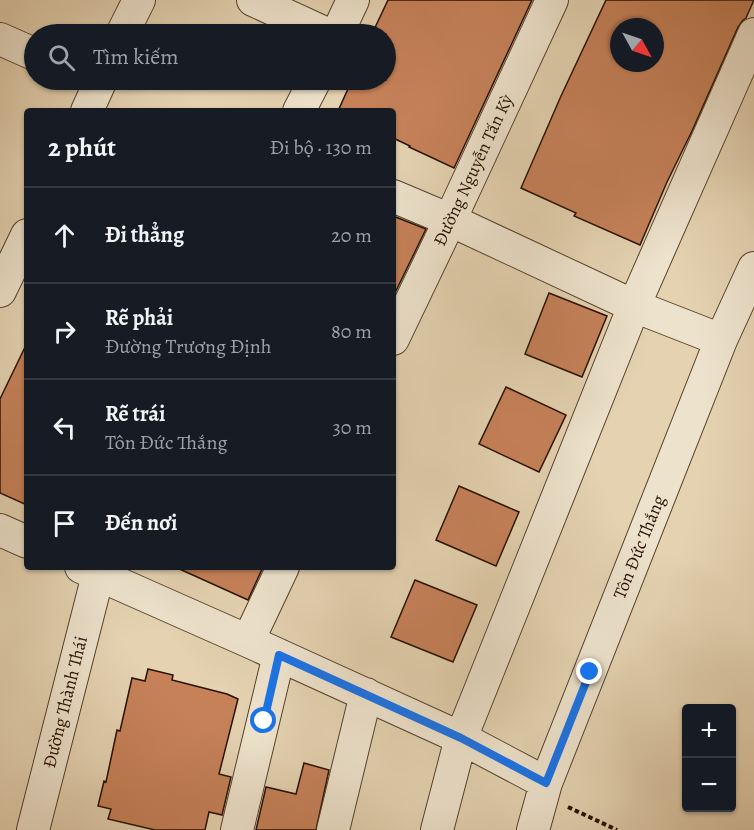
<!DOCTYPE html>
<html lang="vi">
<meta charset="utf-8">
<style>
:root{--surface:#171b24;--page:#242831;--text:#f1f3f6;--muted:#9ea1a6;--line:#363941}
body{margin:0;font-family:Alegreya,serif;background:var(--page);color:var(--text)}
.controls{position:absolute;right:18px;bottom:18px;display:grid;overflow:hidden;border-radius:6px;box-shadow:0 2px 4px #0004}
.controls button{width:54px;height:54px;display:grid;place-items:center;padding:0;border:0;border-bottom:2px solid var(--line);background:var(--surface);color:var(--text);font:30px sans-serif}
.compass{position:absolute;left:610px;top:18px;width:54px;height:54px;border-radius:50%;background:var(--surface);box-shadow:0 2px 4px #0004;rotate:130deg}
.stop{position:absolute;width:18px;height:18px;margin:-14px;border:4px solid #1a73e8;border-radius:50%;background:#fff}
.stop.end{background:#1a73e8;border-color:#fff;box-shadow:0 2px 6px #0008}
.list{margin:0;padding:0;list-style:none}
h2{display:flex;justify-content:space-between;align-items:center;height:78px;margin:0;padding:0 24px;font-size:26px}
h2 small{font-size:20px;font-weight:400;color:var(--muted)}
.list li{display:grid;grid-template-columns:39px 1fr auto;gap:18px;align-items:center;box-sizing:border-box;height:96px;padding:0 24px;border-top:2px solid var(--line)}
.list b{display:block;font-size:22px;white-space:nowrap}
.list p{margin:0;font-size:20px;white-space:nowrap;color:var(--muted)}
.list em{font-size:20px;font-style:normal;color:var(--muted)}
.icon{flex:none;width:33px;height:33px;fill:none;stroke:currentColor;stroke-width:2;stroke-linecap:round;stroke-linejoin:round}
.map{position:relative;flex:none;width:754px;height:830px;overflow:hidden}
.search{position:absolute;background:var(--surface);box-shadow:0 2px 4px #0004;left:24px;top:24px;width:372px;height:66px;display:flex;align-items:center;gap:15px;box-sizing:border-box;padding:0 21px;border-radius:33px;color:var(--muted);font-size:22px}
.panel{position:absolute;background:var(--surface);box-shadow:0 2px 4px #0004;left:24px;top:108px;width:372px;height:462px;border-radius:6px}
.map>svg:first-child{display:block}
</style>
<div class="map">
<svg width="754" height="830" viewBox="0 0 754 830">
<rect width="100%" height="100%" fill="#e4d2b1"/>
<filter id="stains"><feTurbulence type="fractalNoise" baseFrequency=".00333" numOctaves="4"/><feColorMatrix values="0 0 0 0 .2 0 0 0 0 .09 0 0 0 0 .02 0 0 0 .5 -.17"/></filter>
<radialGradient id="worn" r=".72"><stop offset=".6" stop-color="#630" stop-opacity="0"/><stop offset="1" stop-color="#630" stop-opacity=".3"/></radialGradient>
<path fill="#c68159" stroke="#261100" stroke-width="1.5" fill-rule="evenodd" d="M 388,0 L 532,0 L 454,168 L 409,147 L 410,146 L 393,138 L 393,111 L 338,111 L 352,80 L 386,80 L 386,34 L 372,34 Z
M 606,0 L 754,0 L 746,18 L 743,20 L 738,27 L 692,131 L 667,182 L 640,245 L 574,216 L 576,213 L 521,188 L 561,96 ZM 619,27 L 655,27 L 655,63 L 619,63 Z
M 393,216 L 426,229 L 393,297 Z
M 549,293 L 607,316 L 582,377 L 525,354 Z
M 27,343 L 27,505 L 0,493 L 0,399 Z
M 506,387 L 566,415 L 539,472 L 479,444 Z
M 459,486 L 519,512 L 496,566 L 436,540 Z
M 175,567 L 263,567 L 248,600 Z
M 415,580 L 477,605 L 453,662 L 391,637 Z
M 148,669 L 173,675 L 172,680 L 227,694 L 238,699 L 219,774 L 231,777 L 222,815 L 209,812 L 205,830 L 155,830 L 108,819 L 111,809 L 98,806 L 104,781 L 106,782 L 117,730 L 120,731 L 132,678 L 145,681 Z
M 304,763 L 329,770 L 316,830 L 256,830 L 266,787 L 296,794 Z"/>
<g fill="none" stroke-linecap="round" stroke-linejoin="round">
<g stroke="#56412c" stroke-width="34">
<path id="minor" d="M 253,0 L 327,34
M 122,34 L 139,0
M 337,34 L 353,0
M 0,39 L 34,54
M 87,111 L 101,80
M 299,111 L 315,80
M 393,196 L 450,220 L 634,306 L 721,340
M 0,291 L 27,235
M 393,339 L 450,220 L 552,0
M 0,530 L 27,542
M 81,567 L 248,641 L 461,738 L 546,783
M 248,641 L 283,567
M 33,830 L 98,575
M 237,830 L 279,655
M 333,830 L 366,694
M 437,830 L 461,738 L 634,306 L 754,34
M 533,830 L 546,783 L 721,340 L 754,268"/>
</g>
<path stroke="#261100" stroke-width="4" stroke-dasharray="4.5 3" stroke-linecap="butt" d="M 568,807 L 617,830"/>
<use href="#minor" stroke="#ede2cc" stroke-width="32"/>
</g>
<g fill="none" stroke-linecap="round" stroke-linejoin="round">
<path stroke="#1a73e8" stroke-width="8" d="M 264,721 L 279,655 L 461,738 L 546,783 L 590,672"/>
</g>
<g text-anchor="middle" stroke-width="5" stroke-linejoin="round" paint-order="stroke">
<g font-size="18" fill="#261100" stroke="#ede2cc">
<text transform="translate(473 170) rotate(-65)" y="6">Đường Nguyễn Tấn Kỳ</text>
<text transform="translate(639 547) rotate(-68)" y="6">Tôn Đức Thắng</text>
<text transform="translate(65 702) rotate(-76)" y="6">Đường Thành Thái</text>
</g>
</g>
<rect width="100%" height="100%" filter="url(#stains)"/>
<rect width="100%" height="100%" fill="url(#worn)"/>
</svg>
<div class="controls">
<button>+</button>
<button>−</button>
</div>
<svg class="compass" viewBox="-18 -18 36 36"><path d="M0-13l5 13h-10z" fill="#e53935"/><path d="M0 13l5-13h-10z" fill="#9ea1a6"/></svg>
<div class="stop" style="left:264px;top:721px"></div>
<div class="stop end" style="left:590px;top:672px"></div>
<div class="search"><svg class="icon" aria-label="search" viewBox="0 0 24 24"><circle cx="10" cy="10" r="6"/><path d="M15 15l6 6"/></svg>Tìm kiếm</div>
<section class="panel">
<h2>2 phút<small>Đi bộ · 130 m</small></h2>
<ul class="list">
<li><svg class="icon" aria-label="ahead" viewBox="0 0 24 24"><path d="M12 20V5M6 11l6-6 6 6"/></svg><div><b>Đi thẳng</b></div><em>20 m</em></li>
<li><svg class="icon" aria-label="right" viewBox="0 0 24 24"><path d="M7 20v-9h11M14 6l5 5-5 5"/></svg><div><b>Rẽ phải</b><p>Đường Trương Định</p></div><em>80 m</em></li>
<li><svg class="icon" aria-label="left" viewBox="0 0 24 24"><path d="M17 20v-9H6M10 6l-5 5 5 5"/></svg><div><b>Rẽ trái</b><p>Tôn Đức Thắng</p></div><em>30 m</em></li>
<li><svg class="icon" aria-label="arrive" viewBox="0 0 24 24"><path d="M6 21V4h12l-3 4 3 4H6"/></svg><div><b>Đến nơi</b></div></li>
</ul>
</section>
</div>
